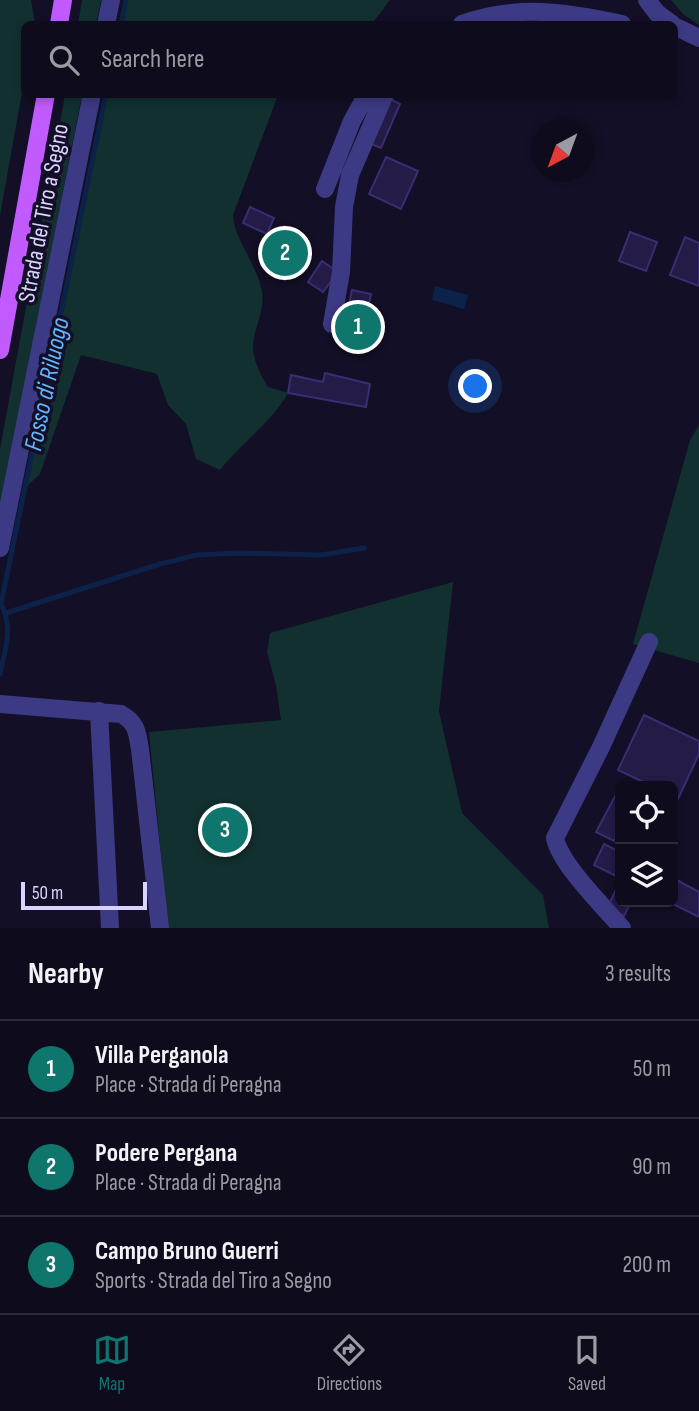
<!DOCTYPE html>
<meta charset="utf-8">
<style>
:root{--surface:#0e0b1c;--page:#1c1929;--text:#f1f3f6;--muted:#9b9ba3;--line:#2e2b3b;--accent:#0f766e}
body{margin:0;font-family:"Sofia Sans Condensed",sans-serif;background:var(--page);color:var(--text)}
.controls{position:absolute;right:21px;bottom:21px;display:grid;overflow:hidden;border-radius:10px;box-shadow:0 4px 10px #0003}
.controls button{width:63px;height:63px;display:grid;place-items:center;padding:0;border:0;border-bottom:2px solid var(--line);background:var(--surface);color:var(--text);font:35px sans-serif}
.compass{position:absolute;left:531px;top:119px;width:63px;height:63px;border-radius:50%;background:var(--surface);box-shadow:0 4px 10px #0003;rotate:221deg}
.scale{position:absolute;left:21px;bottom:18px;width:126px;box-sizing:border-box;padding-left:7px;border:4px solid #d9d4ff;border-top:0;font-size:19px;line-height:24px;white-space:nowrap;color:#d9d4ff;-webkit-text-stroke:5px #130f26;paint-order:stroke}
.you{position:absolute;left:476px;top:387px;width:24px;height:24px;margin:-18px;border:5px solid #fff;border-radius:50%;background:#1a73e8;box-shadow:0 0 0 10px #1a73e833}
.badge{display:grid;place-items:center;width:46px;height:46px;border-radius:50%;background:var(--accent);color:#fff;font-size:23px;font-weight:700}
.pin{position:absolute;translate:-50% -50%;border:4px solid #fff;box-shadow:0 2px 7px #0006}
.list{margin:0;padding:0;list-style:none}
h2{display:flex;justify-content:space-between;align-items:center;height:91px;margin:0;padding:0 28px;font-size:30px}
h2 small{font-size:23px;font-weight:400;color:var(--muted)}
.list li{display:grid;grid-template-columns:46px 1fr auto;gap:21px;align-items:center;box-sizing:border-box;height:98px;padding:0 28px;border-top:2px solid var(--line)}
.list b{display:block;font-size:26px;white-space:nowrap}
.list p{margin:0;font-size:23px;white-space:nowrap;color:var(--muted)}
.list em{font-size:23px;font-style:normal;color:var(--muted)}
.icon{flex:none;width:38px;height:38px;fill:none;stroke:currentColor;stroke-width:2;stroke-linecap:round;stroke-linejoin:round}
.map{position:relative;flex:none;width:699px;height:928px;overflow:hidden}
.search{position:absolute;background:var(--surface);box-shadow:0 4px 10px #0003;left:21px;right:21px;top:21px;height:77px;display:flex;align-items:center;gap:18px;box-sizing:border-box;padding:0 24px;border-radius:10px;color:var(--muted);font-size:26px}
.sheet{height:385px;background:var(--surface)}
nav{display:flex;justify-content:space-around;align-items:center;box-sizing:border-box;height:98px;border-top:2px solid var(--line);background:var(--surface);font-size:19px;color:var(--muted)}
nav a{display:grid;justify-items:center;gap:4px}
nav .on{color:var(--accent)}
.map>svg:first-child{display:block}
</style>
<div class="map">
<svg width="699" height="928" viewBox="0 0 699 928">
<rect width="100%" height="100%" fill="#130f26"/>
<path fill="#12302f" d="M 0,0 L 31,0 L 35,24 L 24,24 L 24,81 L 0,216 Z
M 82,0 L 101,0 L 96,24 L 78,24 Z
M 126,0 L 390,0 L 372,24 L 121,24 Z
M 671,0 L 699,0 L 699,25 L 683,14 Z
M 65,95 L 82,95 L 0,511 L 0,449 Z
M 106,95 L 278,95 L 233,215 C 234,239 258,266 262,292 C 265,311 254,327 253,346 C 253,361 261,375 268,387 L 288,393 C 273,421 240,444 220,470 L 196,459 L 186,424 L 168,405 L 157,374 L 81,355 L 40,474 L 23,490 Z
M 699,425 L 699,663 L 633,644 L 690,440 Z
M 453,582 L 439,711 L 462,813 L 543,895 L 549,928 L 168,928 L 149,732 L 281,720 L 276,685 L 267,652 L 270,633 Z"/>
<path fill="#0c2248" d="M 435,286 L 468,295 L 464,309 L 432,300 Z"/>
<g fill="none" stroke-linecap="round" stroke-linejoin="round">
<path stroke="#0c2248" stroke-width="5" d="M 121,24 L 126,0
M 6,613 L 160,564 L 197,555 L 239,553 L 321,555 L 364,548
M 0,674 C 5,648 14,629 1,604 L 106,94"/>
</g>
<path fill="#241b47" stroke="#3b2d73" stroke-width="2" d="M 390,99 L 400,104 L 381,148 L 371,144 Z
M 386,157 L 418,171 L 401,209 L 369,194 Z
M 250,207 L 274,218 L 267,234 L 243,223 Z
M 284,226 L 309,241 L 285,280 L 261,265 Z
M 630,232 L 657,242 L 646,271 L 619,261 Z
M 685,237 L 699,243 L 699,286 L 670,275 Z
M 322,261 L 338,272 L 323,292 L 308,282 Z
M 352,290 L 371,294 L 368,308 L 375,309 L 367,349 L 341,344 Z
M 325,373 L 370,384 L 366,407 L 288,393 L 291,375 L 323,382 Z
M 644,715 L 699,741 L 699,754 L 678,799 L 673,796 L 673,786 L 652,786 L 618,770 Z
M 621,785 L 623,786 L 620,786 L 620,830 L 614,841 L 596,832 Z
M 604,844 L 620,852 L 620,878 L 594,865 Z
M 673,878 L 699,892 L 699,917 L 669,902 L 673,902 Z
M 620,882 L 620,902 L 631,902 L 624,916 L 607,908 Z"/>
<g fill="none" stroke-linecap="round" stroke-linejoin="round">
<path stroke="#3d3a85" stroke-width="18" d="M 647,0 L 657,13 L 672,24
M 106,24 L 111,0
M 462,24 C 517,4 566,12 622,24
M 674,26 L 699,38
M 325,189 L 352,121 L 367,94
M 332,324 L 341,272 L 344,207 L 350,175 L 385,94
M 0,548 L 92,94
M 0,704 L 121,714 C 137,723 137,732 140,749 L 160,928
M 99,711 L 110,928
M 622,928 C 604,907 560,864 555,838 L 601,747 L 649,642"/>
<path stroke="#c25bff" stroke-width="18" d="M 59,24 L 63,0
M 0,350 L 46,94"/>
</g>
<g text-anchor="middle" stroke-width="7" stroke-linejoin="round" paint-order="stroke">
<g font-size="24" fill="#d9d4ff" stroke="#130f26">
<text transform="translate(43 213) rotate(-79)" y="8">Strada del Tiro a Segno</text>
</g>
<g font-size="26" font-style="italic" fill="#62b6ff" stroke="#130f26">
<text transform="translate(46 384) rotate(-78)" y="9">Fosso di Riluogo</text>
</g>
</g>
</svg>
<div class="controls">
<button><svg class="icon" aria-label="locate" viewBox="0 0 24 24"><circle cx="12" cy="12" r="6"/><path d="M12 2v4M12 18v4M2 12h4M18 12h4"/></svg></button>
<button><svg class="icon" aria-label="layers" viewBox="0 0 24 24"><path d="M12 4l9 5-9 5-9-5zM3 14l9 5 9-5"/></svg></button>
</div>
<svg class="compass" viewBox="-18 -18 36 36"><path d="M0-13l5 13h-10z" fill="#e53935"/><path d="M0 13l5-13h-10z" fill="#9b9ba3"/></svg>
<div class="scale">50 m</div>
<div class="you"></div>
<div class="pin badge" style="left:358px;top:327px">1</div>
<div class="pin badge" style="left:285px;top:253px">2</div>
<div class="pin badge" style="left:225px;top:830px">3</div>
<div class="search"><svg class="icon" aria-label="search" viewBox="0 0 24 24"><circle cx="10" cy="10" r="6"/><path d="M15 15l6 6"/></svg>Search here</div>
</div>
<section class="sheet">
<h2>Nearby<small>3 results</small></h2>
<ul class="list">
<li><span class="badge">1</span><div><b>Villa Perganola</b><p>Place · Strada di Peragna</p></div><em>50 m</em></li>
<li><span class="badge">2</span><div><b>Podere Pergana</b><p>Place · Strada di Peragna</p></div><em>90 m</em></li>
<li><span class="badge">3</span><div><b>Campo Bruno Guerri</b><p>Sports · Strada del Tiro a Segno</p></div><em>200 m</em></li>
</ul>
</section>
<nav>
<a class="on"><svg class="icon" aria-label="map" viewBox="0 0 24 24"><path d="M3 6l6-2 6 2 6-2v14l-6 2-6-2-6 2zM9 4v14M15 6v14"/></svg>Map</a>
<a><svg class="icon" aria-label="directions" viewBox="0 0 24 24"><path d="M12 3l9 9-9 9-9-9zM9 14v-3h6M13 9l2 2-2 2"/></svg>Directions</a>
<a><svg class="icon" aria-label="saved" viewBox="0 0 24 24"><path d="M7 4h10v16l-5-4-5 4z"/></svg>Saved</a>
</nav>
